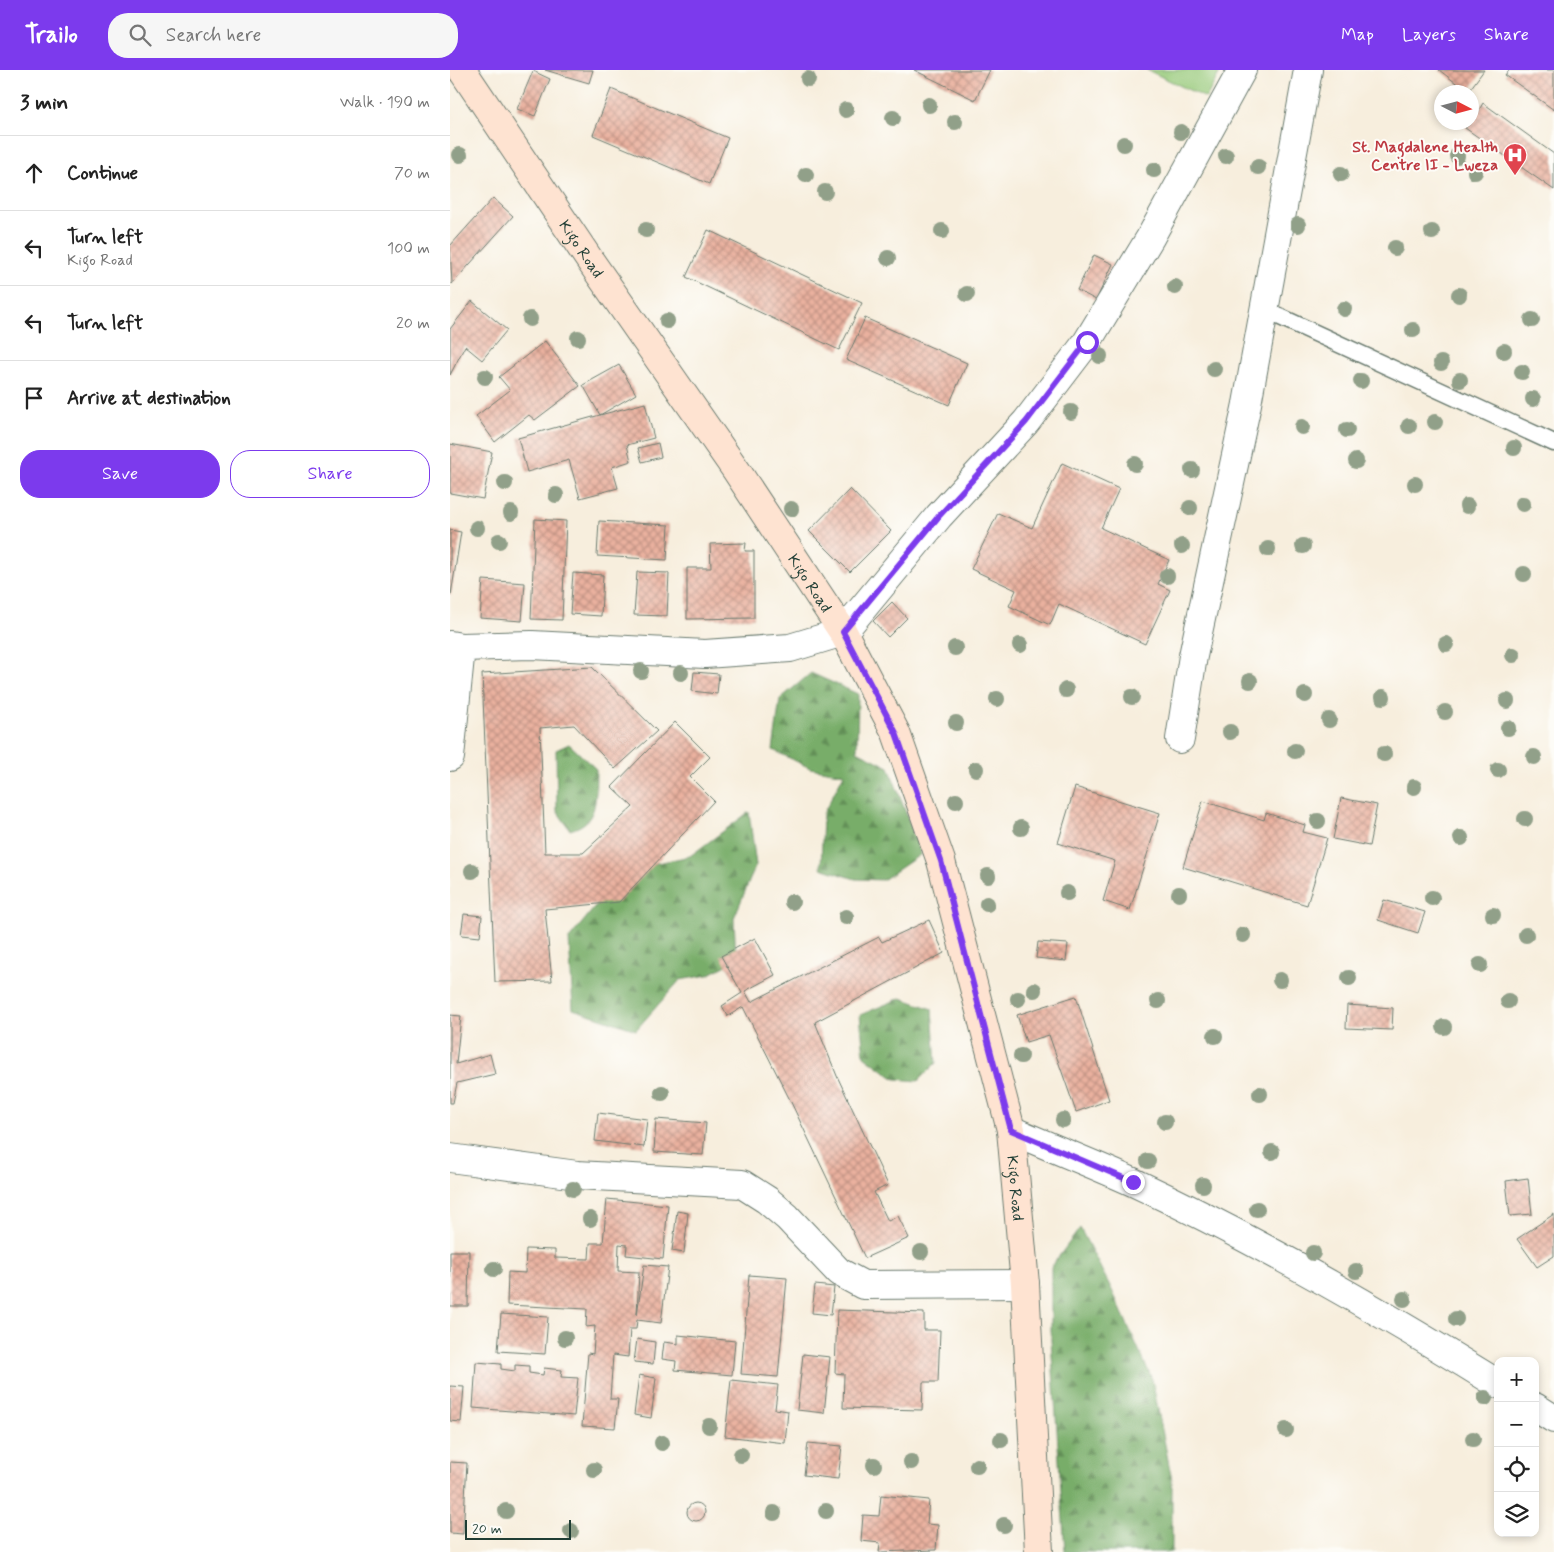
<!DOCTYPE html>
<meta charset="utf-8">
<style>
:root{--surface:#fff;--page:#f6f6f6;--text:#222;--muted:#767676;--line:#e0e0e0;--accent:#7c3aed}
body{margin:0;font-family:Mynerve,sans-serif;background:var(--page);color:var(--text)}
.controls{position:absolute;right:15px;bottom:15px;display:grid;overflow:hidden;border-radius:10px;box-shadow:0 2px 8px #0003}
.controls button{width:45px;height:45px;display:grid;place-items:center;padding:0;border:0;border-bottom:1px solid var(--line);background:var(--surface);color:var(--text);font:25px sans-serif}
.compass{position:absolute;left:984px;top:15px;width:45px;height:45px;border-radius:50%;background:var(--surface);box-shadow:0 2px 8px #0003;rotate:96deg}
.scale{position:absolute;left:15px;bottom:12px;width:106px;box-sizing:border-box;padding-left:5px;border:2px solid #1f3d34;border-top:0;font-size:14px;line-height:18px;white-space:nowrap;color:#1f3d34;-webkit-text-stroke:4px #fdfcf7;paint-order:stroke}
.stop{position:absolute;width:15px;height:15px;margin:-11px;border:4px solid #7c3aed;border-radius:50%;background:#fff}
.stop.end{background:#7c3aed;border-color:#fff;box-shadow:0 1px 5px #0008}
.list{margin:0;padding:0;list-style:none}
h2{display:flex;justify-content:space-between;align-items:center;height:65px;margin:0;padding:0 20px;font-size:21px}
h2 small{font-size:16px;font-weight:400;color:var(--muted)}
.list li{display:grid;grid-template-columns:32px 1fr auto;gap:15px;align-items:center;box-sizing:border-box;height:75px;padding:0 20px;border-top:1px solid var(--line)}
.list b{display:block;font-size:19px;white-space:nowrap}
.list p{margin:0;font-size:16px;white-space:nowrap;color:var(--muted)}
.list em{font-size:16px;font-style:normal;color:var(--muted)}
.actions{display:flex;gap:10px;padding:15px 20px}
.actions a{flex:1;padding:11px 0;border:1px solid var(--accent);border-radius:20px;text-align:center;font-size:18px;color:var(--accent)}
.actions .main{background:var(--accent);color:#fff}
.icon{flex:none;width:28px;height:28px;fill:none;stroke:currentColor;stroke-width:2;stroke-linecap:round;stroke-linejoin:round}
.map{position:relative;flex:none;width:1104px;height:1482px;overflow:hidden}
header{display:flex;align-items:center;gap:30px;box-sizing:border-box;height:70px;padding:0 25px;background:var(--accent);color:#fff}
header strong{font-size:24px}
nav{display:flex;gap:28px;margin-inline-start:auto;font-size:18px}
.search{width:350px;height:45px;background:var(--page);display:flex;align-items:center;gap:12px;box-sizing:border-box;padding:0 18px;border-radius:20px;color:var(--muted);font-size:19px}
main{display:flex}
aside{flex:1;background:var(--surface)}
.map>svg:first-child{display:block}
</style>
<header>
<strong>Trailo</strong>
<div class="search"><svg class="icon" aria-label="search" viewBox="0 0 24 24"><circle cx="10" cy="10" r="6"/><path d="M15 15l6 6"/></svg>Search here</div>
<nav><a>Map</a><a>Layers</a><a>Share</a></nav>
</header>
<main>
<aside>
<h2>3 min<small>Walk · 190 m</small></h2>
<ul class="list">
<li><svg class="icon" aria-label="ahead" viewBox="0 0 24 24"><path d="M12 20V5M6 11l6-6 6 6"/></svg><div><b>Continue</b></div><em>70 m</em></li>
<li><svg class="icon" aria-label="left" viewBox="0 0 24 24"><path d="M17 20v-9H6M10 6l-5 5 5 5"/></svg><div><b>Turn left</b><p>Kigo Road</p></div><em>100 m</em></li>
<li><svg class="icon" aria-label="left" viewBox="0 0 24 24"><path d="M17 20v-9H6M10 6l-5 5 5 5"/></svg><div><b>Turn left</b></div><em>20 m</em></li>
<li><svg class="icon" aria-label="arrive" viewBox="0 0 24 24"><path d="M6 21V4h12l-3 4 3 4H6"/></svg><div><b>Arrive at destination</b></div></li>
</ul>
<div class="actions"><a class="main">Save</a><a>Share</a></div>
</aside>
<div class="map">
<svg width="1104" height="1482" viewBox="0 0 1104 1482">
<defs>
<pattern id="forest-firs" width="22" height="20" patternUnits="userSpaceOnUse" patternTransform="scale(1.25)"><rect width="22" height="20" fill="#78ad69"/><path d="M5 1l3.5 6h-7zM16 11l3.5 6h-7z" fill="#628e57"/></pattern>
<pattern id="building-cross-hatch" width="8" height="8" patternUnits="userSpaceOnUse" patternTransform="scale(1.25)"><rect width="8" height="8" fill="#eab19f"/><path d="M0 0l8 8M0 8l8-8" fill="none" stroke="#bd9182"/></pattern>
</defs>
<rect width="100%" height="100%" fill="#fdfcf7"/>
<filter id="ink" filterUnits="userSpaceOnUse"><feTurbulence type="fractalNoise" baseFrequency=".02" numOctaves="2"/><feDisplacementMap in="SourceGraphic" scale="10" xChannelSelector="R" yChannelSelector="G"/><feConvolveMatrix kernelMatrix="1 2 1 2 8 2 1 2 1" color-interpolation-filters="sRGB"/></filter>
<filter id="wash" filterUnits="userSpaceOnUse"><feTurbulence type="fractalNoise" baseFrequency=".0096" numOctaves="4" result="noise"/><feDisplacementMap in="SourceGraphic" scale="20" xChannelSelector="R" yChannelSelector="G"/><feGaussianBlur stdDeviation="1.12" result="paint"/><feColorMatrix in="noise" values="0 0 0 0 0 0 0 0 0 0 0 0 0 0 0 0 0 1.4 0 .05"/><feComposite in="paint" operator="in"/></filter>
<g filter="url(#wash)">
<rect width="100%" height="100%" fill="#f7eedd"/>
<path fill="url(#forest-firs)" stroke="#4c754e" d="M 361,603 L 408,624 L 407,681 L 439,697 L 471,784 L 433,810 L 405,809 L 371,798 L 373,744 L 394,704 L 360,698 L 323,680 L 330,629 Z
M 119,674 L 146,699 C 145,725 151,752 120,760 L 107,741 L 106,680 Z
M 299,742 L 306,795 L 284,848 L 286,890 L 258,905 L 230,910 L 186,960 L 123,939 L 119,869 L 175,800 L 240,786 Z
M 451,928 L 482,939 L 486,993 L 468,1011 L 445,1009 L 414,986 L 410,945 Z
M 630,1158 L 661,1218 L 702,1309 L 722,1410 L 722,1482 L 615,1482 L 601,1270 L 601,1197 Z"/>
<path fill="#96c979" stroke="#5a8356" d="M 697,0 L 771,0 L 756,28 Z"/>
<g id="blocks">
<path fill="url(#building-cross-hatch)" d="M 95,0 L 143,0 L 139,13 Z
M 464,0 L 540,0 L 525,30 Z
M 989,0 L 1034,0 L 1018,22 Z
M 1059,0 L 1104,0 L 1104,40 L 1055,5 Z
M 83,1 L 100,9 L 85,46 L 67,39 Z
M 161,19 L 278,68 L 259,114 L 143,65 Z
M 1033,33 L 1104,84 L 1104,120 L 1015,58 L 1022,52 Z
M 43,128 L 63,146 L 2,214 L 0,176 Z
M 258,160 L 412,233 L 389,280 L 236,207 Z
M 644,185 L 663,194 L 646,230 L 627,220 Z
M 22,231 L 57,260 L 32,290 L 15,276 L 0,305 L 0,259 Z
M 415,248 L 517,293 L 499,335 L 396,290 Z
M 95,271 L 130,316 L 85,350 L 79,345 L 45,372 L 26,346 L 60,320 L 49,307 Z
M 169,295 L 186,324 L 150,345 L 195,333 L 204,368 L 177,375 L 181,391 L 162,397 L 168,418 L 130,428 L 119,390 L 77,402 L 68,368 L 150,345 L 133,315 Z
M 208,373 L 211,387 L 192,392 L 188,378 Z
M 0,374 L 42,382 L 33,429 L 0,423 Z
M 612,393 L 669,419 L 651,458 L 719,490 L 708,514 L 720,520 L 695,574 L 609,534 L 600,555 L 559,536 L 566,520 L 521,499 L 548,443 L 582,458 Z
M 400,419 L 441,461 L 400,502 L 359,461 Z
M 85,449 L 116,451 L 112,550 L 81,549 Z
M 149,451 L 219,455 L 217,490 L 147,486 Z
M 0,460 L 11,462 L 1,525 L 0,524 Z
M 296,473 L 295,481 L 304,481 L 304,548 L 237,549 L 237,498 L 261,498 L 260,474 Z
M 187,502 L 219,503 L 217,546 L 184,545 Z
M 123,503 L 153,505 L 151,546 L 120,544 Z
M 33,510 L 75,513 L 72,551 L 30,548 Z
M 442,532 L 457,548 L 438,567 L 423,551 Z
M 142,597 L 207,661 L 165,699 L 124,655 L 90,658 L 95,783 L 133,783 L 183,737 L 162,717 L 225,652 L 260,687 L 240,707 L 264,731 L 169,832 L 95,839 L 102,911 L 45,912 L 32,604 Z
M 244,602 L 269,604 L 267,624 L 242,621 Z
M 625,717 L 710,743 L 680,840 L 653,831 L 665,791 L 608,773 Z
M 891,728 L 927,735 L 919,776 L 883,769 Z
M 753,731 L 814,750 L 816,743 L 855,755 L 853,762 L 877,768 L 857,835 L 733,797 Z
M 934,830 L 975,842 L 968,863 L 928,850 Z
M 14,844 L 32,846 L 30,867 L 11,865 Z
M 479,850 L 494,883 L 365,952 L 387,1006 L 438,1115 L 424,1122 L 438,1151 L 448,1146 L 459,1168 L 415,1188 L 339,1028 L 293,937 L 278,946 L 272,936 L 292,923 L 271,886 L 305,868 L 325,905 L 295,921 L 301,932 L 429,867 L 432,872 Z
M 588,872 L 618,874 L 616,891 L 586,888 Z
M 626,926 L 659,1030 L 626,1042 L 599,965 L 576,972 L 567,945 Z
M 897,935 L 943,938 L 942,960 L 896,958 Z
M 0,945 L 11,946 L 6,994 L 40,984 L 45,1004 L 7,1013 L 3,1033 L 0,1033 Z
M 148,1043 L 197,1049 L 194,1077 L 145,1071 Z
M 206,1049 L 256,1053 L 253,1085 L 204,1082 Z
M 1078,1108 L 1082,1144 L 1060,1146 L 1056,1111 Z
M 157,1129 L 218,1135 L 213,1189 L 176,1185 L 177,1175 L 169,1174 L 168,1201 L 189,1202 L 187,1245 L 194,1195 L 218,1197 L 211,1253 L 187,1250 L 186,1259 L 180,1259 L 178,1287 L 163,1285 L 160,1329 L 168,1329 L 165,1358 L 132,1356 L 138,1283 L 143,1284 L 145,1256 L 136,1257 L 137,1239 L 57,1235 L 58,1202 L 75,1203 L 76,1179 L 105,1180 L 105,1188 L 139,1189 L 140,1173 L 153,1173 Z
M 227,1141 L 238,1143 L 234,1183 L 222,1181 Z
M 1104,1144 L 1104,1186 L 1087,1197 L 1067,1169 Z
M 0,1181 L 19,1181 L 18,1236 L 0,1236 Z
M 299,1205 L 337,1208 L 328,1307 L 291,1304 Z
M 365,1215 L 384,1217 L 381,1245 L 362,1243 Z
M 387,1240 L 474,1243 L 474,1260 L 490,1260 L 488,1312 L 473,1312 L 472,1340 L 393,1338 L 394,1304 L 385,1303 Z
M 51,1244 L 98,1247 L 95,1284 L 48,1281 Z
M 228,1265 L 285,1271 L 282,1305 L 225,1300 L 226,1291 L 212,1289 L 214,1272 L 228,1274 Z
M 187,1269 L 205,1272 L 203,1294 L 184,1292 Z
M 353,1284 L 380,1287 L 374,1343 L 347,1340 Z
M 26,1292 L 51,1294 L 51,1299 L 65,1301 L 65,1295 L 79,1296 L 79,1303 L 93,1305 L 94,1298 L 112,1300 L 111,1307 L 128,1308 L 124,1346 L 23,1338 Z
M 189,1305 L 206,1308 L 201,1348 L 184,1345 Z
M 281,1310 L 328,1315 L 325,1339 L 338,1341 L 335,1373 L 275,1366 Z
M 0,1316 L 14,1317 L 11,1352 L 0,1351 Z
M 358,1373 L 392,1376 L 388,1409 L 354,1405 Z
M 0,1392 L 17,1393 L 13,1464 L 0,1463 Z
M 431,1425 L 479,1430 L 477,1454 L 488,1455 L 486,1480 L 429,1482 L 430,1473 L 411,1471 L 413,1445 L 429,1446 Z
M237 1442a9 9 0 1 1 18 0a9 9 0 1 1-18 0Z"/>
</g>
</g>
<g filter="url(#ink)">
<use href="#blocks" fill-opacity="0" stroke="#6b7b6f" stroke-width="1"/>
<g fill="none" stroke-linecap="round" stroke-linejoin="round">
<g stroke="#6b7b6f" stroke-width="19">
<path id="lane" d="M 813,239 L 1104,373"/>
</g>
<g stroke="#6b7b6f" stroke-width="30">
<path id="street" d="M 0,575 L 11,577 L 82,575 L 255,584 L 340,578 L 393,562 L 489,446 L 576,352 L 637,272 L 700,168 L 792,0
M 730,669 L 743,586 L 797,334 L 858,0
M 0,687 L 11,577
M 561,1060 C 602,1078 643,1094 683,1112 C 809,1171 930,1241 1048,1314
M 0,1088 L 127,1105 L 292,1114 L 317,1130 L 337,1147 L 389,1202 L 413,1215 L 575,1214
M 1085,1337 L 1104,1349"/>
</g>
<g stroke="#6b7b6f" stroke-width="30">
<g id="secondary">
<path id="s1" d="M 12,0 L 141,192 L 286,400 L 393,562 L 446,663 L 491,791 L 561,1060 L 575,1214 L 589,1482"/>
</g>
</g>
<use href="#lane" stroke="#fff" stroke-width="16"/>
<use href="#street" stroke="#fff" stroke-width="28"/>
<use href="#secondary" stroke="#fee3d1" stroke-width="28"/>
</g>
<g fill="#91a089">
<circle cx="358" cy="9" r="8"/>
<circle cx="479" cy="35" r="8"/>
<circle cx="396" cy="40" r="8"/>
<circle cx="443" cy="48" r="8"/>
<circle cx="505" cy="52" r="8"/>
<circle cx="731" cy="62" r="8"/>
<circle cx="674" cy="74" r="8"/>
<circle cx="10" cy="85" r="8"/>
<circle cx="776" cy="86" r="8"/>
<circle cx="1007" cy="86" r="8"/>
<circle cx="808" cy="97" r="8"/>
<circle cx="704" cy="100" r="8"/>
<circle cx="1025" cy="102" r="8"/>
<circle cx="891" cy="104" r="8"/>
<circle cx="356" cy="105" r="8"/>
<circle cx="375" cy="122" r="8"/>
<circle cx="848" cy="155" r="8"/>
<circle cx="196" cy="160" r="8"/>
<circle cx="492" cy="161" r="8"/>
<circle cx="982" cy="162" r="8"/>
<circle cx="945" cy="178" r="8"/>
<circle cx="438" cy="188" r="8"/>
<circle cx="725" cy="217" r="8"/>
<circle cx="517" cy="224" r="8"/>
<circle cx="1009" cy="225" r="8"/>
<circle cx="894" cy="239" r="8"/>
<circle cx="80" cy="249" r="8"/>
<circle cx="1082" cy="250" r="8"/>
<circle cx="217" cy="251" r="8"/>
<circle cx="963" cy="260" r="8"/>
<circle cx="128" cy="268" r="8"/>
<circle cx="1054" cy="281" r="8"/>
<circle cx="650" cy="286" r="8"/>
<circle cx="991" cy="293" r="8"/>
<circle cx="764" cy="299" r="8"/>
<circle cx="1072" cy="302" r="8"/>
<circle cx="35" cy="307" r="8"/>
<circle cx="1010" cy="310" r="8"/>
<circle cx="911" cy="311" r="8"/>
<circle cx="1083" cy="329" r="8"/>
<circle cx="621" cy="342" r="8"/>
<circle cx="985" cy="352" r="8"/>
<circle cx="959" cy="356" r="8"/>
<circle cx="852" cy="357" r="8"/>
<circle cx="897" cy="360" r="8"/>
<circle cx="1064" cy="378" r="8"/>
<circle cx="906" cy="391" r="8"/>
<circle cx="685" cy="394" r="8"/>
<circle cx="742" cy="400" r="8"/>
<circle cx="55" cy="413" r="8"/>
<circle cx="965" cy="414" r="8"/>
<circle cx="106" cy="425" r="8"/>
<circle cx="1073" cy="434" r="8"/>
<circle cx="1017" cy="436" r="8"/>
<circle cx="740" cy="438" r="8"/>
<circle cx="341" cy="439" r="8"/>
<circle cx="61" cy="443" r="8"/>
<circle cx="27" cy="458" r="8"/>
<circle cx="49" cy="471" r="8"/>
<circle cx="732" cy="476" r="8"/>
<circle cx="853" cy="476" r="8"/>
<circle cx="818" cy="479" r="8"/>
<circle cx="1074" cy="504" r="8"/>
<circle cx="717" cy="506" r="8"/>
<circle cx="996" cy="574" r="8"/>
<circle cx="570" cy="575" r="8"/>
<circle cx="505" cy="578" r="8"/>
<circle cx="1063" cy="585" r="8"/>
<circle cx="191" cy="601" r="8"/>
<circle cx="231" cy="603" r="8"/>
<circle cx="800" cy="611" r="8"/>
<circle cx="616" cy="620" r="8"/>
<circle cx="855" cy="625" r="8"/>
<circle cx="682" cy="627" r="8"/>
<circle cx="933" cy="627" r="8"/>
<circle cx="547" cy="629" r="8"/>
<circle cx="1057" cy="631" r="8"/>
<circle cx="995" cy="642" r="8"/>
<circle cx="879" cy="650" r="8"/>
<circle cx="506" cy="653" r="8"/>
<circle cx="1058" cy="658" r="8"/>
<circle cx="780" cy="662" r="8"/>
<circle cx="845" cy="681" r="8"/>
<circle cx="934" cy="684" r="8"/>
<circle cx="1084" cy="687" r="8"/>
<circle cx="526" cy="699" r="8"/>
<circle cx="1048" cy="700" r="8"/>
<circle cx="964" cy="717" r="8"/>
<circle cx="506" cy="731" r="8"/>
<circle cx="1075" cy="749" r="8"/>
<circle cx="868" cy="751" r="8"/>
<circle cx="571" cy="758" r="8"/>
<circle cx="1011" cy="768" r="8"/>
<circle cx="22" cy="801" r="8"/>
<circle cx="538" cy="806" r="8"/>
<circle cx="617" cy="823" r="8"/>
<circle cx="729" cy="824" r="8"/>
<circle cx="982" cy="828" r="8"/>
<circle cx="342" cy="832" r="8"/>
<circle cx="537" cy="834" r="8"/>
<circle cx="1043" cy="845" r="8"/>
<circle cx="396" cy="847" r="8"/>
<circle cx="793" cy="865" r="8"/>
<circle cx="1076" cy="865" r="8"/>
<circle cx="1030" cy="895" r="8"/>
<circle cx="899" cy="908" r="8"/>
<circle cx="830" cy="910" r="8"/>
<circle cx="584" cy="920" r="8"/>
<circle cx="568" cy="929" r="8"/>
<circle cx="708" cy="931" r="8"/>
<circle cx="1058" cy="931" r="8"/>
<circle cx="994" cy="957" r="8"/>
<circle cx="765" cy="966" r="8"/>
<circle cx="571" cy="986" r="8"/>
<circle cx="212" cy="1023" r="8"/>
<circle cx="810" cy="1024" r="8"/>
<circle cx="613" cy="1050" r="8"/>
<circle cx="715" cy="1052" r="8"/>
<circle cx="822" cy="1082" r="8"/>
<circle cx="698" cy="1091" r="8"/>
<circle cx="753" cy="1115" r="8"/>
<circle cx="123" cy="1119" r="8"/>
<circle cx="807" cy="1139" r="8"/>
<circle cx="140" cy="1149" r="8"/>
<circle cx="471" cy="1182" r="8"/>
<circle cx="863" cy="1183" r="8"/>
<circle cx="44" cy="1199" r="8"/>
<circle cx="906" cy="1201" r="8"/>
<circle cx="954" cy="1229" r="8"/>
<circle cx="1006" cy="1249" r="8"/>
<circle cx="115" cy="1268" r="8"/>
<circle cx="1035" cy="1328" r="8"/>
<circle cx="259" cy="1356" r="8"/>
<circle cx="836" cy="1360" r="8"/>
<circle cx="1023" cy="1369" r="8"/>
<circle cx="551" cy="1370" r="8"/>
<circle cx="212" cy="1373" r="8"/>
<circle cx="291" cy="1385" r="8"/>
<circle cx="461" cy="1392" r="8"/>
<circle cx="424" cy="1395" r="8"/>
<circle cx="527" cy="1396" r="8"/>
<circle cx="144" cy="1400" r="8"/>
<circle cx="56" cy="1441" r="8"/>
<circle cx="376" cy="1441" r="8"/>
<circle cx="324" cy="1443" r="8"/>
<circle cx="554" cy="1455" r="8"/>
<circle cx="121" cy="1461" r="8"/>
</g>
</g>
<g fill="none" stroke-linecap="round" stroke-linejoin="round" filter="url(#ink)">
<path stroke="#7c3aed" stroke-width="6" d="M 637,272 L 576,352 L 489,446 L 393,562 L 446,663 L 491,791 L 561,1060 L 683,1112"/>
</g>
<defs>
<g id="hospital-pin" transform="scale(1.25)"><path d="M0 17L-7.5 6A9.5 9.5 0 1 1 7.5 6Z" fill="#e0444e" stroke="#fdfcf7"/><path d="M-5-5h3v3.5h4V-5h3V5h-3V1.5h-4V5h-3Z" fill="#fff"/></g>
</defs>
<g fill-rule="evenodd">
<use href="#hospital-pin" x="1065" y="85"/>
</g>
<g text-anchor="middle" stroke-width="4" stroke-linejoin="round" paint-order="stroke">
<g font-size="16" font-weight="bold" fill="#be3a42" stroke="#fdfcf7" text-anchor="end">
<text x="1048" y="82">St. Magdalene Health<tspan x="1048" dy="18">Centre II - Lweza</tspan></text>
</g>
<g font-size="16" fill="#1f3d34" stroke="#fdfcf7">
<text dy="6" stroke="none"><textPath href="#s1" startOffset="215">Kigo Road</textPath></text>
<text dy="6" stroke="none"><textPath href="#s1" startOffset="620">Kigo Road</textPath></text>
<text dy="6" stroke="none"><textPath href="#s1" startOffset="1265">Kigo Road</textPath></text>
</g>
</g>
</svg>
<div class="controls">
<button>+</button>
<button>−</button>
<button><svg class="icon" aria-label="locate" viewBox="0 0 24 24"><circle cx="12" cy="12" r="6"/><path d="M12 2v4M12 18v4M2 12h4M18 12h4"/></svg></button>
<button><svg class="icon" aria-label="layers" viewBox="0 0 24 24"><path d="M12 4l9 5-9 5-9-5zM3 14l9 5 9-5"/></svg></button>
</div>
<svg class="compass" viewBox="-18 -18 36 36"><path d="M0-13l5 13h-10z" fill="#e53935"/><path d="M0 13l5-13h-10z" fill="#767676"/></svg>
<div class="scale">20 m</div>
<div class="stop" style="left:637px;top:272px"></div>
<div class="stop end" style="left:683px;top:1112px"></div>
</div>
</main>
